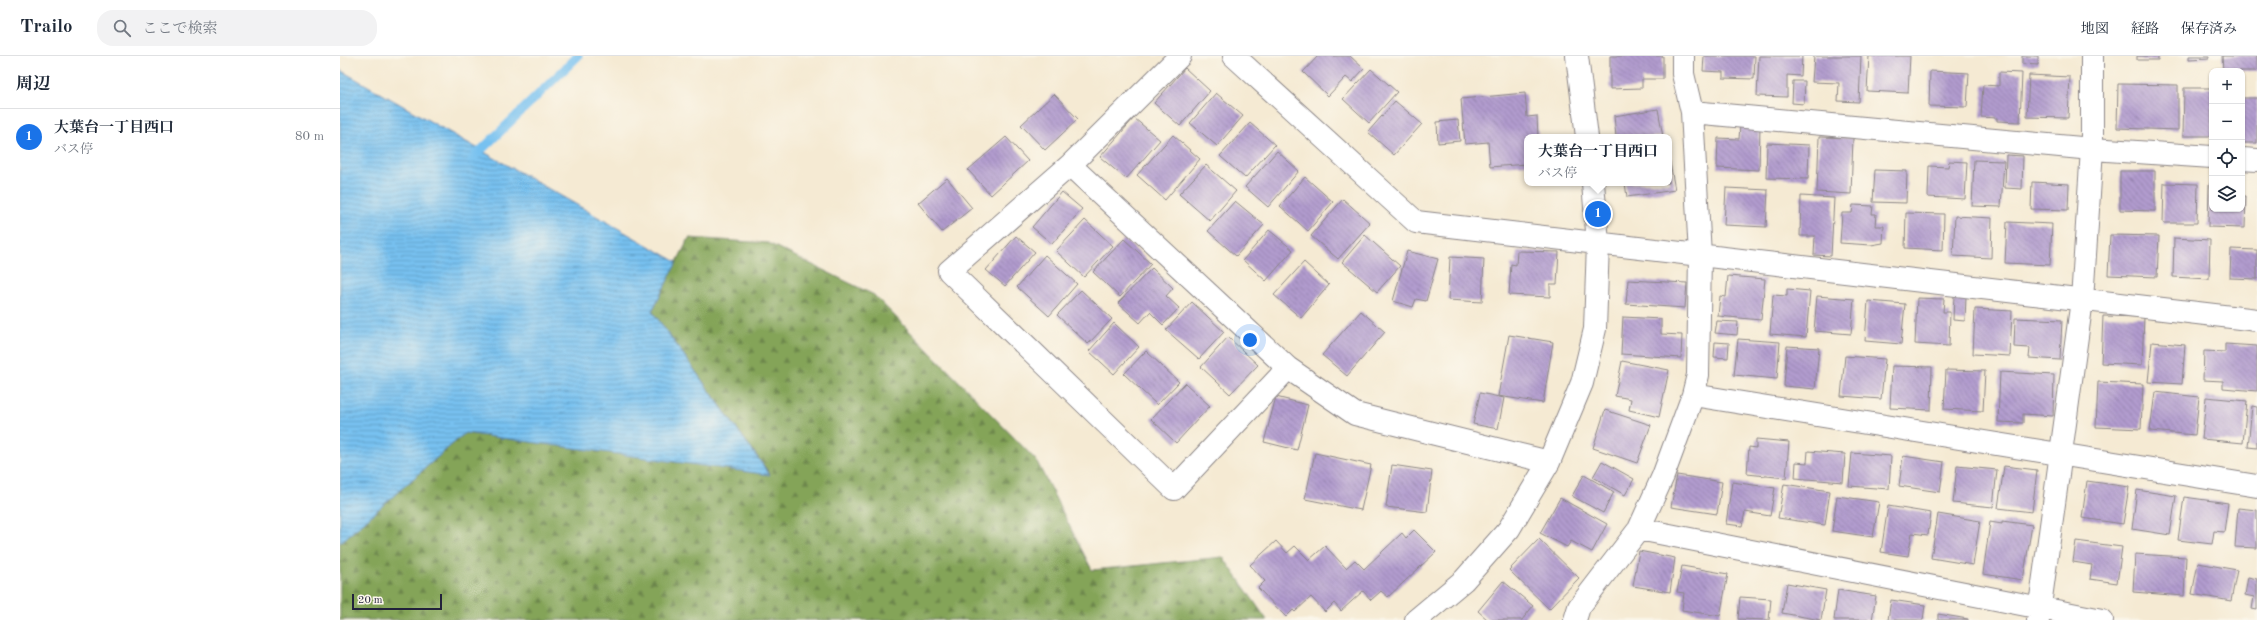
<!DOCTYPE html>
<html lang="ja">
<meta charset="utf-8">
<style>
:root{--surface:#fff;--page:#f2f2f3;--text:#1f2937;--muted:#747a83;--line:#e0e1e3;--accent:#1a73e8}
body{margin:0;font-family:"Old Standard TT","Noto Serif JP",serif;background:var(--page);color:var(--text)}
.controls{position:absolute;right:12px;top:12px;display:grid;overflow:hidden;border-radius:8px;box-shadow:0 1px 3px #0004}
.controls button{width:36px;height:36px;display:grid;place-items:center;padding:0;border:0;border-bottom:1px solid var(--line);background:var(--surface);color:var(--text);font:20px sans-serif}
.scale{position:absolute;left:12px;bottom:10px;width:90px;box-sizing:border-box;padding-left:4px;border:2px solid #22223b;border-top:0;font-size:11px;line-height:14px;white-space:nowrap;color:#22223b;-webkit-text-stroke:3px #fbf7ec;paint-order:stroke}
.you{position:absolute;left:910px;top:284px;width:14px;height:14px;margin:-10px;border:3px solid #fff;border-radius:50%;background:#1a73e8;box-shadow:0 0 0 6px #1a73e833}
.badge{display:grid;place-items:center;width:26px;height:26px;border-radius:50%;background:var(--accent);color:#fff;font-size:13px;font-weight:700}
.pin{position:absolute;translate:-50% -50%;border:2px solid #fff;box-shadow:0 1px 4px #0006}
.popup{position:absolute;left:1184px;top:78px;width:148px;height:52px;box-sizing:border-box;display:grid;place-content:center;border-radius:8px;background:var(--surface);filter:drop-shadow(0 1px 3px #0005);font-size:13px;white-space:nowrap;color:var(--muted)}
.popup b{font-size:15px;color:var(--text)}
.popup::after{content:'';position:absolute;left:50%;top:100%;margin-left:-8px;border:8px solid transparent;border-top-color:var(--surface)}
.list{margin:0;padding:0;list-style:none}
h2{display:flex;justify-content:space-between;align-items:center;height:52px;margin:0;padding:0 16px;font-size:17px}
h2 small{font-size:13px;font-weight:400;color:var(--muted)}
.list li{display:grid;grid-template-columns:26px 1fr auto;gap:12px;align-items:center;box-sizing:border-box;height:56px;padding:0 16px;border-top:1px solid var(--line)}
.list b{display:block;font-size:15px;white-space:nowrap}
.list p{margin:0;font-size:13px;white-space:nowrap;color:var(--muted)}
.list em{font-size:13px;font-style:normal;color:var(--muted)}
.icon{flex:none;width:22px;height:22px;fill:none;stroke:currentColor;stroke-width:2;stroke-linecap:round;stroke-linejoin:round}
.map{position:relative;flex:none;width:1917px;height:564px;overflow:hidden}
header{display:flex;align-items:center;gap:24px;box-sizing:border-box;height:56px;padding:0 20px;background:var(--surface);border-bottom:1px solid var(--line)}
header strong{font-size:19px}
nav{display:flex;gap:22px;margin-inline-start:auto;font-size:14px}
.search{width:280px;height:36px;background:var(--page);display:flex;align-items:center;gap:10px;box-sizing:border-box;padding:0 14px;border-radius:16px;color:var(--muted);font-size:15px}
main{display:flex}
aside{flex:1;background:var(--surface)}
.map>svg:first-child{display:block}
</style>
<header>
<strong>Trailo</strong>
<div class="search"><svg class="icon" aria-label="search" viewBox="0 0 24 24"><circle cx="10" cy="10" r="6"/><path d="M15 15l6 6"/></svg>ここで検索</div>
<nav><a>地図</a><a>経路</a><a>保存済み</a></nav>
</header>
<main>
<aside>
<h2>周辺<small></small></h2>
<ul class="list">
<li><span class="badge">1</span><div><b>大葉台一丁目西口</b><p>バス停</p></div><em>80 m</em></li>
</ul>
</aside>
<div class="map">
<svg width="1917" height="564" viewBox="0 0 1917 564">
<defs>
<pattern id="forest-firs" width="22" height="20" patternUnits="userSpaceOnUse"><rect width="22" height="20" fill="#84a459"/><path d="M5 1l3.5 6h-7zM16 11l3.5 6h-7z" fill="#6c854b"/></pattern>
<pattern id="water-rules" width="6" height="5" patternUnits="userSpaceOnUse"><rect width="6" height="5" fill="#77c1f0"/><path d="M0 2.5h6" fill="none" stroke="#619cc4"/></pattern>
<pattern id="building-back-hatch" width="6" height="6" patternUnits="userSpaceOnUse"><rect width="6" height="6" fill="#b19bce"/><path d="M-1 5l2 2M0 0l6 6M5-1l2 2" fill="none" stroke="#907ea8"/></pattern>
</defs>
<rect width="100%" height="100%" fill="#fbf7ec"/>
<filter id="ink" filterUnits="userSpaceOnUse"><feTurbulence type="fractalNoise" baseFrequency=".025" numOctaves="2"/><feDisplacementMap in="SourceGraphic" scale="8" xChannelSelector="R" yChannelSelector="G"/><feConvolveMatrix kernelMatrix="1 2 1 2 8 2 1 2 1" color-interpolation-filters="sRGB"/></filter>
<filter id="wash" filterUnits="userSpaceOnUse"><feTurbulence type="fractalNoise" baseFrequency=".012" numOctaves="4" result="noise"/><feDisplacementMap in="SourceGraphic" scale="16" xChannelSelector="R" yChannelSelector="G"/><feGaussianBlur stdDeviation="0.9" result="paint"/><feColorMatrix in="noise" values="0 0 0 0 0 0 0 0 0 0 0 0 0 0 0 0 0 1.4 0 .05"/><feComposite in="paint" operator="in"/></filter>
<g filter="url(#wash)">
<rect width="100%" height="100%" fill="#f5ead3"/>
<path fill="url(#forest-firs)" stroke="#53634a" d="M 349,182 L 428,187 L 534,239 L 696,404 L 752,514 L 883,501 L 927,564 L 0,564 L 0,486 L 125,377 L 430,418 L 312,255 Z"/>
<path fill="url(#water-rules)" stroke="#4c7296" d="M 0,14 L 337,206 L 312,255 L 430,419 L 125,377 L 0,487 Z"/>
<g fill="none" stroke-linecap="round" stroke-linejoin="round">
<path stroke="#77c1f0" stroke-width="9" d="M 132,103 L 238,0"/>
</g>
<g id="blocks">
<path fill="url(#building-back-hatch)" d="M 978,0 L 1010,0 L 1024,13 L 1012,26 L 1006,21 L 988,40 L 963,16 Z
M 1270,0 L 1323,0 L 1323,23 L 1302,23 L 1302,32 L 1270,33 Z
M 1364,0 L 1415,0 L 1414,23 L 1383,22 L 1383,16 L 1363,15 Z
M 1419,0 L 1462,0 L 1461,20 L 1447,19 L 1447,41 L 1417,40 Z
M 1474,0 L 1521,0 L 1519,46 L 1498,45 L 1499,27 L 1472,26 Z
M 1529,0 L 1570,0 L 1568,37 L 1527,35 Z
M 1682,0 L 1698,0 L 1698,9 L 1682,8 Z
M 1797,0 L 1818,0 L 1818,4 L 1797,4 Z
M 1849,0 L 1869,0 L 1869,2 L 1849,3 Z
M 1882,0 L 1917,0 L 1917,15 L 1883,15 Z
M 845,12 L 870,35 L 840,70 L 814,47 Z
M 1031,13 L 1057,36 L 1029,67 L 1003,43 Z
M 1590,15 L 1629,17 L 1627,51 L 1589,50 Z
M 1659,16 L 1682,17 L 1680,66 L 1657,65 L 1657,62 L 1641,61 L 1643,29 L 1659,30 Z
M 1689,19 L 1730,21 L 1728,62 L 1687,61 Z
M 1453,25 L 1465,25 L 1464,48 L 1452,47 Z
M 1778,28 L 1838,29 L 1838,74 L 1777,72 Z
M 1844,32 L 1872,32 L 1872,80 L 1843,80 Z
M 876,37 L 903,60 L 877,90 L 850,67 Z
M 1185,37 L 1187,61 L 1197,60 L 1198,81 L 1187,81 L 1187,108 L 1150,111 L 1148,86 L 1125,88 L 1121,43 Z
M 714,38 L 738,63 L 705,94 L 681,69 Z
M 1902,42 L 1917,42 L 1917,87 L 1902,87 Z
M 1055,45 L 1082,68 L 1054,99 L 1028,76 Z
M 1318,53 L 1323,81 L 1276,81 L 1274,60 Z
M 794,62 L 820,84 L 786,123 L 760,101 Z
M 1118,64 L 1120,85 L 1098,87 L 1097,66 Z
M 910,67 L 935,89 L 905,122 L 880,100 Z
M 1400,69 L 1420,70 L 1419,114 L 1377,112 L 1378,82 L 1399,83 Z
M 833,79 L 860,103 L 825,144 L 797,119 Z
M 666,81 L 688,105 L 651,139 L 628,114 Z
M 1479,81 L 1513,82 L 1511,138 L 1477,136 Z
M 1427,87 L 1469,89 L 1468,123 L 1426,122 Z
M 937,95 L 959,115 L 928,151 L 905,131 Z
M 1666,99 L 1683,100 L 1682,133 L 1665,132 Z
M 1329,101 L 1335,134 L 1287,141 L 1285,127 L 1329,127 Z
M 1634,104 L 1664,105 L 1661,151 L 1632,150 Z
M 1609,105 L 1627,106 L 1625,143 L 1588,141 L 1589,110 L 1608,111 Z
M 866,109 L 896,135 L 870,165 L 839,138 Z
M 1535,114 L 1567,115 L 1566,147 L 1533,146 Z
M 1780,115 L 1815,115 L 1815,155 L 1780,154 Z
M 965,121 L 993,146 L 968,175 L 940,150 Z
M 607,122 L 632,152 L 602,176 L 578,147 Z
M 1692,126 L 1729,128 L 1728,154 L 1691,153 Z
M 1824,127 L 1858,128 L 1857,167 L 1823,167 Z
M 1869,128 L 1872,128 L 1872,153 L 1902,153 L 1902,140 L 1906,140 L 1905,172 L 1868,171 Z
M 1386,132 L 1428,134 L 1426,171 L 1384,169 Z
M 722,136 L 742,153 L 712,188 L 692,171 Z
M 1461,140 L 1494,142 L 1491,200 L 1474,199 L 1475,180 L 1460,180 Z
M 1003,143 L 1030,167 L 998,203 L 971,180 Z
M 895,145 L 924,169 L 896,200 L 868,175 Z
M 1513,149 L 1533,150 L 1532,158 L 1536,158 L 1535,170 L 1544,170 L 1543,187 L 1531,189 L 1500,187 L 1502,157 L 1512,157 Z
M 1566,157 L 1604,158 L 1603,194 L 1565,192 Z
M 1615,160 L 1652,162 L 1651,202 L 1613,200 Z
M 745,164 L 773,190 L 744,221 L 716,195 Z
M 1667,166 L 1712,168 L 1710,209 L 1665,207 Z
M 929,174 L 953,194 L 926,225 L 903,204 Z
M 1025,179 L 1060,210 L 1037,236 L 1002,206 Z
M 1770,179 L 1819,180 L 1817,221 L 1768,219 Z
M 676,180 L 695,196 L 665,230 L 646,214 Z
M 1834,182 L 1870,184 L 1869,223 L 1833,221 Z
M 784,183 L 811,208 L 780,241 L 753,216 Z
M 1891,193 L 1917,194 L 1917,223 L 1890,222 Z
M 1067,195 L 1098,203 L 1086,245 L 1076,243 L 1073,251 L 1053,245 Z
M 1177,195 L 1219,196 L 1217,228 L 1210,228 L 1210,241 L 1169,239 L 1171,208 L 1176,209 Z
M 705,199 L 737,228 L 709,260 L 677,231 Z
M 1110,201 L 1144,203 L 1142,246 L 1108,244 Z
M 964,206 L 989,229 L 961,262 L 934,239 Z
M 812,212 L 833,232 L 826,240 L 839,252 L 823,269 L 810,256 L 800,267 L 778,247 Z
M 1388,220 L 1425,223 L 1421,264 L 1378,260 L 1380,240 L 1386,241 Z
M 1288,224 L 1347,227 L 1345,252 L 1286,248 Z
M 1447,233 L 1470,235 L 1466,281 L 1430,278 L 1433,239 L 1447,240 Z
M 741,234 L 772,263 L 748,288 L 717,259 Z
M 1477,240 L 1514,243 L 1511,278 L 1474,275 Z
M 1614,240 L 1626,240 L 1625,265 L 1613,264 Z
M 1577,242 L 1604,243 L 1603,256 L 1610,256 L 1609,290 L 1575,288 Z
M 1528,245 L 1565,248 L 1561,288 L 1525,285 Z
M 852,246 L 884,276 L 859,303 L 826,274 Z
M 1635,253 L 1672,255 L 1670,300 L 1633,298 Z
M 1021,255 L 1045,276 L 1007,320 L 982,299 Z
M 1763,260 L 1804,261 L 1802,309 L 1761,307 Z
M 1283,261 L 1321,263 L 1321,278 L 1342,279 L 1341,302 L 1281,298 Z
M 1675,262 L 1722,264 L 1720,304 L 1689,302 L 1690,292 L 1674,291 Z
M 1377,265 L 1398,266 L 1397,279 L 1375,277 Z
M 774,267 L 799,291 L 774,318 L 749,295 Z
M 1169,279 L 1213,286 L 1203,347 L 1158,340 Z
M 888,281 L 918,309 L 890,338 L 861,311 Z
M 1398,283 L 1440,286 L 1437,323 L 1394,319 Z
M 1375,286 L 1389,287 L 1388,302 L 1374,301 Z
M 1812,286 L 1845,289 L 1842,328 L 1808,326 Z
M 1885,288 L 1917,290 L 1917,335 L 1883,332 L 1883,325 L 1863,324 L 1864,295 L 1885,296 Z
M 1447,290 L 1479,292 L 1475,333 L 1444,330 Z
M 806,295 L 839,326 L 817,349 L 784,318 Z
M 1505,300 L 1545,303 L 1541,343 L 1501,340 Z
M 1282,305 L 1329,314 L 1319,361 L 1289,354 L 1291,343 L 1275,340 Z
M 1552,310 L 1592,311 L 1591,354 L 1550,352 Z
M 1606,314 L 1645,315 L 1643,355 L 1604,353 Z
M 1660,316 L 1714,319 L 1713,360 L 1683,358 L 1683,367 L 1658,366 Z
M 1758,326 L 1803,328 L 1801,373 L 1756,371 Z
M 845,327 L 870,350 L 836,387 L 811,363 Z
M 1815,336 L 1859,341 L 1855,379 L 1810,375 Z
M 1140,337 L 1164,342 L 1158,373 L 1133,368 Z
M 936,341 L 968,349 L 957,394 L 924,386 Z
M 1866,341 L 1907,345 L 1903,387 L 1862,383 Z
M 1912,350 L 1917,351 L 1917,392 L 1908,391 Z
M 1265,354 L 1311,369 L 1297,407 L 1253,392 Z
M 1416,383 L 1449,386 L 1446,422 L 1407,418 L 1409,391 L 1416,392 Z
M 1468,395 L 1505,398 L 1503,426 L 1455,422 L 1456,406 L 1467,407 Z
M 975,397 L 1031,409 L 1021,454 L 965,443 Z
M 1512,397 L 1551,400 L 1549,433 L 1509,430 Z
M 1563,400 L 1604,406 L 1600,436 L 1559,430 Z
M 1262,405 L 1294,423 L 1285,439 L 1253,421 Z
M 1052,409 L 1092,415 L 1087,456 L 1046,451 Z
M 1617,410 L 1657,414 L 1653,451 L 1613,447 Z
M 1664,410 L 1697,414 L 1692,456 L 1658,452 Z
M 1244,419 L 1274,436 L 1263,457 L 1232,440 Z
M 1337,419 L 1382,426 L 1377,458 L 1331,451 Z
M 1747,425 L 1789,431 L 1783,468 L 1742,462 Z
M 1392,426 L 1435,432 L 1430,460 L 1405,456 L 1402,470 L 1386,468 Z
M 1444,428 L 1490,435 L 1485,469 L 1438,462 Z
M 1797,434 L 1836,440 L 1830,479 L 1792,473 Z
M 1497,440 L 1539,446 L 1533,481 L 1492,475 Z
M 1844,441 L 1888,447 L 1884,476 L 1874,475 L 1872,488 L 1838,484 Z
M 1220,442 L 1267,468 L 1252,496 L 1231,485 L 1227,491 L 1200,477 Z
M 1548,450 L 1591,457 L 1588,479 L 1572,477 L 1568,500 L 1541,496 Z
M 1898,452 L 1917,454 L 1917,492 L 1895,491 Z
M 1598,458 L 1640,465 L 1633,509 L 1591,502 Z
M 1662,465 L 1692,469 L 1683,524 L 1643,518 L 1650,466 L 1662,468 Z
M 1074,474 L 1096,496 L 1048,541 L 1041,535 L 1031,544 L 1023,535 L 1001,555 L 994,547 L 985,556 L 971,541 L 955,556 L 953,554 L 946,561 L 918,532 L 925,525 L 910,509 L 936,485 L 947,497 L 955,490 L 969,504 L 985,490 L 1006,512 L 1015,504 L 1024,513 L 1062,477 L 1066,482 Z
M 1199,483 L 1239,522 L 1209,553 L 1169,514 Z
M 1736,485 L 1782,491 L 1777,527 L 1750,523 L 1752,509 L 1733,506 Z
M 1299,495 L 1335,502 L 1330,536 L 1293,530 Z
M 1795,498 L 1846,501 L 1844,540 L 1793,536 Z
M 1858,507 L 1897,514 L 1891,545 L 1852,538 Z
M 1342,510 L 1388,518 L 1380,560 L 1342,554 L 1344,537 L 1337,536 Z
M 1908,521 L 1917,523 L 1917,554 L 1912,553 L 1914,541 L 1905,539 Z
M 1163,525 L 1193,550 L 1182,564 L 1148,564 L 1138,555 Z
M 1447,527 L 1486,534 L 1481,564 L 1442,557 Z
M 1498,534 L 1536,540 L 1532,564 L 1494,564 Z
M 1400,541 L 1431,543 L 1429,564 L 1398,563 Z
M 1551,544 L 1585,549 L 1583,564 L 1548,564 Z
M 1598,558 L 1628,563 L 1628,564 L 1598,564 Z"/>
</g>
</g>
<g filter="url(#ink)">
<use href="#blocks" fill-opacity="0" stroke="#8c8687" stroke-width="1"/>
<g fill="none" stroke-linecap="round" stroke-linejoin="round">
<g stroke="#8c8687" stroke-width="24">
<path id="minor" d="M 840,0 L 730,109 L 609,215 L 834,433 L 948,312
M 894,0 L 1076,166 L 1917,264
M 1237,0 L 1247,81
M 1352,56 L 1752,93 L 1872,101
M 1902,103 L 1917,104
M 730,109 L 948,312 L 1015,358 L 1209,406
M 1353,339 L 1917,430
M 1299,473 L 1762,564
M 1076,564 L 1124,524 L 1169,473 L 1209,406 L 1242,327 L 1255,273 L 1258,187 L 1253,127
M 1235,564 L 1239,551 L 1299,473 L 1323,420 L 1353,339 L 1358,319 L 1360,199 L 1352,56 L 1343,18 L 1343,0
M 1698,564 L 1742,244 L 1752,93 L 1752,0"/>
</g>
<use href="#minor" stroke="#fff" stroke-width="22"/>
</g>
</g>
</svg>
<div class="controls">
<button>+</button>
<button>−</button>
<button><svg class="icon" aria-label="locate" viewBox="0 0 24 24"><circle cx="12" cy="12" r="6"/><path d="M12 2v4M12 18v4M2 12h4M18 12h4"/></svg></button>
<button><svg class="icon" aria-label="layers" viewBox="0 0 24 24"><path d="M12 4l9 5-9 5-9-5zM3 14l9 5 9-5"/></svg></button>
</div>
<div class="scale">20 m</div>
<div class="you"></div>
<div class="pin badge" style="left:1258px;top:158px">1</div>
<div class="popup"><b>大葉台一丁目西口</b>バス停</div>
</div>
</main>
